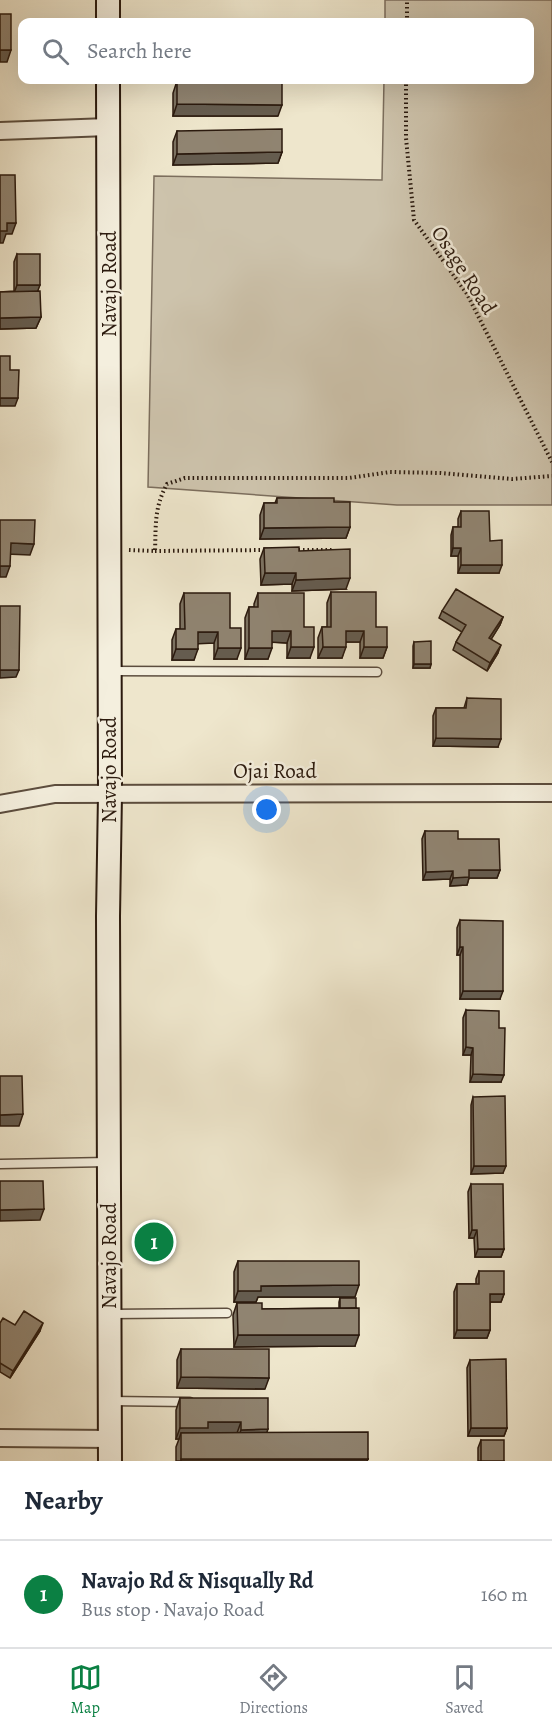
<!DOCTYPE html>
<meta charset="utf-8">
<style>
:root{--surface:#fff;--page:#f2f2f3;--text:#1f2937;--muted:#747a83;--line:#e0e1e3;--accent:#0b8043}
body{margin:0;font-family:Alegreya,serif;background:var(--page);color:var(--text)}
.you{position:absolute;left:267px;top:810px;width:21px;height:21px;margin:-15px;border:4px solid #fff;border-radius:50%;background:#1a73e8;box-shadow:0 0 0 9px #1a73e833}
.badge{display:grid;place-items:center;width:39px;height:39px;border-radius:50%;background:var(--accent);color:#fff;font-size:20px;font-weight:700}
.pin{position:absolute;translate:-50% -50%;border:3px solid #fff;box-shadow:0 2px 6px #0006}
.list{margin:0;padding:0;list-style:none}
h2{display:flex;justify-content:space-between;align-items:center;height:78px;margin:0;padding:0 24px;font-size:26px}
h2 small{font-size:20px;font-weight:400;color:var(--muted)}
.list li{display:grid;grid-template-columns:39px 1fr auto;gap:18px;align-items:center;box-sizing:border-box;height:108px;padding:0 24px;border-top:2px solid var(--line)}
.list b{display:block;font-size:22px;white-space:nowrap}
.list p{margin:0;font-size:20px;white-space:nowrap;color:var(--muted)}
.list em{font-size:20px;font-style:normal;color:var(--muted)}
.icon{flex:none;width:33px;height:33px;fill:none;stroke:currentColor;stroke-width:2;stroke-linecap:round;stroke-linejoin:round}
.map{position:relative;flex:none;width:552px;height:1461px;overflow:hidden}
.search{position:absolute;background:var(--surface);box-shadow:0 6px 24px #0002;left:18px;right:18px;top:18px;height:66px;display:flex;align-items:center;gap:15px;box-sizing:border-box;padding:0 21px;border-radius:12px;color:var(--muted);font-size:22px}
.sheet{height:186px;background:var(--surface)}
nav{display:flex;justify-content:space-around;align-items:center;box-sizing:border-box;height:84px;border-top:2px solid var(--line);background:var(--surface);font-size:16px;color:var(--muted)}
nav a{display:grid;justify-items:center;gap:3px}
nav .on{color:var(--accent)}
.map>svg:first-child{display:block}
</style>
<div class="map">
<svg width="552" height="1461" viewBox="0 0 552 1461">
<rect width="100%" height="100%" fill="#eee6cc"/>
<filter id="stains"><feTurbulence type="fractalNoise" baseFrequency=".00333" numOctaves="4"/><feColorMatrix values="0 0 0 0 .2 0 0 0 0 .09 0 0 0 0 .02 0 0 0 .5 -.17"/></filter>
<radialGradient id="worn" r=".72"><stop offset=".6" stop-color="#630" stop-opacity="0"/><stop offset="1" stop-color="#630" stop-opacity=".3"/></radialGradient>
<path fill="#cdc3ac" stroke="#7c6e5d" stroke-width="1.5" d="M 385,0 L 552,0 L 552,505 L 397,505 L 148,487 L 154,176 L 382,180 L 384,80 L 530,80 L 530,22 L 385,22 Z"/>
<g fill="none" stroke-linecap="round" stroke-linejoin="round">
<g stroke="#5c4d3e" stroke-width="11">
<path id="lane" d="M 109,671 L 377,672
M 0,1164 L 108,1162
M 110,1314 L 227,1313
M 110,1401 L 190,1402"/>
</g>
<g stroke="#5c4d3e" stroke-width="20">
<path id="street" d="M 0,131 L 108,127
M 0,804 L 55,794 L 552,793
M 0,1438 L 110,1439"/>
</g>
<g stroke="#2b1a0e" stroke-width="26">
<path id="secondary" d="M 108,0 L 108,22
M 108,80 L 110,794 L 108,916 L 110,1461"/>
</g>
<path stroke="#2b1a0e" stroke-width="4" stroke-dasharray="1.5 3" stroke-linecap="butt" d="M 407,22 L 407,0
M 406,80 L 406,138 L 414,220 L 467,294 L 552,462
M 129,550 L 155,551 C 156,525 154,508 167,484 L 185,478 L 349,478 L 390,472 L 441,473 L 512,479 L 552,476
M 294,550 L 332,550
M 155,551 L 266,550"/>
<use href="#lane" stroke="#f4efde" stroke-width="8"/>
<use href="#street" stroke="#f4efde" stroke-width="16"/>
<use href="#secondary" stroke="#f4efde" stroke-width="22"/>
</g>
<path fill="#7c7261" stroke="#2b1a0e" stroke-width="1.5" d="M 177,81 L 278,116 L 173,116 L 173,93 Z
M 177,131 L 282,152 L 278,163 L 173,165 L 173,142 Z
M 17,254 L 38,291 L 41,317 L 36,328 L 0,329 L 0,292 L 14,291 L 14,262 Z
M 277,498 L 334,502 L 350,527 L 346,538 L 260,539 L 260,515 L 264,503 L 275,503 Z
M 461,511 L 490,541 L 499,573 L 458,573 L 458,556 L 451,556 L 451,535 L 453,527 L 458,527 L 458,519 Z
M 264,548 L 299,551 L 346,589 L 292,591 L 292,584 L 261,585 L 260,559 Z
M 331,592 L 376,627 L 387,647 L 383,658 L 360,658 L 360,642 L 346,642 L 342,658 L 318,658 L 318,638 L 322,627 L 327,627 L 327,603 Z
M 184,593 L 230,628 L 237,659 L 214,659 L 214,643 L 198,643 L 194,660 L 172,660 L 172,640 L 176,629 L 180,629 L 180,604 Z
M 258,593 L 304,627 L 310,658 L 287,658 L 287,643 L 272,642 L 268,659 L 245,659 L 245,618 L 249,607 L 254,607 L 254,604 Z
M 442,611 L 503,617 L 500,625 L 491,639 L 498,653 L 487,671 L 453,650 L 456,642 L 462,632 L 439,618 Z
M 414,642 L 431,664 L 430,668 L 413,668 L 413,646 Z
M 467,698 L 498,747 L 433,746 L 433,716 L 436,708 L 464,708 Z
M 425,831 L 458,839 L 500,870 L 497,878 L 469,878 L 467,885 L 450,886 L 450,879 L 423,880 L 422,839 Z
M 460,920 L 500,999 L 460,999 L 460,955 L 457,955 L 457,928 Z
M 466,1010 L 501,1082 L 470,1082 L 471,1055 L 463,1055 L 463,1018 Z
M 473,1097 L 503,1173 L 471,1174 L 471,1105 Z
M 471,1184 L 504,1249 L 501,1257 L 475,1257 L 474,1238 L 469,1238 L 468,1192 Z
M 238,1261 L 355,1297 L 258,1297 L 256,1302 L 234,1302 L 234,1272 Z
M 479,1271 L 504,1294 L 501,1302 L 490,1302 L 490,1330 L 487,1338 L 454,1338 L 454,1292 L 457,1284 L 476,1284 L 476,1279 Z
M 340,1298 L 355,1346 L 234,1347 L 233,1315 L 237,1303 L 262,1309 L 339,1308 L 339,1302 Z
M 0,1323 L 15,1325 L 40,1331 L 10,1378 L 0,1372 Z
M 181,1349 L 265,1389 L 177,1388 L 177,1360 Z
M 470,1360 L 507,1428 L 504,1436 L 468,1436 L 467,1368 Z
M 180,1398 L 267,1433 L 368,1459 L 367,1461 L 176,1461 L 176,1447 L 179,1439 L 176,1439 L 176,1410 Z
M 481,1440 L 504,1461 L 478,1461 L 478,1448 Z"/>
<path fill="#655c4f" stroke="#2b1a0e" stroke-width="1.5" d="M 0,50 L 11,50 L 7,62 L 0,62 Z
M 177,104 L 282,105 L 278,116 L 173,116 Z
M 282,152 L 278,163 L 173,165 L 177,154 Z
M 7,223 L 16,223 L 12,234 L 6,234 L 3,243 L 0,243 L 0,231 Z
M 17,285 L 40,285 L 37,293 L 14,293 Z
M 41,317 L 36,328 L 0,329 L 0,318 Z
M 0,398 L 18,398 L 15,406 L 0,406 Z
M 350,527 L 346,538 L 260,539 L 264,528 Z
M 11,543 L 34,544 L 30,555 L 7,554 Z
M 453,548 L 461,548 L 458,556 L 451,556 Z
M 461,565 L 502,565 L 499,573 L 458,573 Z
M 0,566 L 10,566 L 6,577 L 0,577 Z
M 265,573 L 296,573 L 292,584 L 261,585 Z
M 350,578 L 346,589 L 292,591 L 296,580 Z
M 503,617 L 500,625 L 487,646 L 489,638 Z
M 272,631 L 291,631 L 287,643 L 268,642 Z
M 346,631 L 364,631 L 360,642 L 342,642 Z
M 198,632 L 218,632 L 214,643 L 194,644 Z
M 501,645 L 498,653 L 487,671 L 490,663 Z
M 291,647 L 314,647 L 310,658 L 287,658 Z
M 323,647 L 346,647 L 342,658 L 318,658 Z
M 364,647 L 387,647 L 383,658 L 360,658 Z
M 218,648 L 241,648 L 237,659 L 214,659 Z
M 249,648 L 272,648 L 268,659 L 245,659 Z
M 176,649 L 198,649 L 194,660 L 172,660 Z
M 414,664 L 431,664 L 430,668 L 413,668 Z
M 0,670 L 19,670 L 16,677 L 0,678 Z
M 436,738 L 501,739 L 498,747 L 433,746 Z
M 469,870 L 500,870 L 497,878 L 469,878 L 467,885 L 450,886 L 453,878 Z
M 453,871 L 450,879 L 423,880 L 426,872 Z
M 460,947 L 463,947 L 460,955 L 457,955 Z
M 463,991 L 503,991 L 500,999 L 460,999 Z
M 466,1047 L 473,1048 L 471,1055 L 463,1055 Z
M 473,1074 L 504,1075 L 501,1082 L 470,1082 Z
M 23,1114 L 19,1126 L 0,1126 L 0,1115 Z
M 474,1166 L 506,1166 L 503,1173 L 471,1174 Z
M 44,1209 L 40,1220 L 0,1221 L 0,1210 Z
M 472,1230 L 477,1230 L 474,1238 L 469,1238 Z
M 478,1249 L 504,1249 L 501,1257 L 475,1257 Z
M 359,1285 L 355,1297 L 258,1297 L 256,1302 L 234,1302 L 238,1291 L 261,1286 Z
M 490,1294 L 504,1294 L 501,1302 L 487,1302 Z
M 43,1323 L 40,1331 L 10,1378 L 13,1371 Z
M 457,1330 L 490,1330 L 487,1338 L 454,1338 Z
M 238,1335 L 359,1335 L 355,1346 L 234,1347 Z
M 181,1377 L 269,1378 L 265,1389 L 177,1388 Z
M 208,1422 L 241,1422 L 237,1433 L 181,1433 L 179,1439 L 176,1439 L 180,1428 Z
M 471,1428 L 507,1428 L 504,1436 L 468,1436 Z
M 268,1429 L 264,1441 L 237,1441 L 241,1430 Z
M 181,1459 L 368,1459 L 367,1461 L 181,1461 Z"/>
<path fill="#908471" stroke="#2b1a0e" stroke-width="1.5" d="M 0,14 L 11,14 L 11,50 L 0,50 Z
M 177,81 L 282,82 L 282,105 L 177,104 Z
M 282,129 L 282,152 L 177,154 L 177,131 Z
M 0,175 L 15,175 L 16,223 L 7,223 L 7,231 L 0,231 Z
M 17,254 L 40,254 L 40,285 L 17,285 Z
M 40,291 L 41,317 L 0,318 L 0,292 Z
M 0,356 L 10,356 L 10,370 L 19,370 L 18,398 L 0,398 Z
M 277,498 L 334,498 L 334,502 L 350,502 L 350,527 L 264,528 L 264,503 L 277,503 Z
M 461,511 L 489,511 L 490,541 L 502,540 L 502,565 L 461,565 L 461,548 L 453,548 L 453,527 L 461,527 Z
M 0,520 L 35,520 L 34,544 L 11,543 L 10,566 L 0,566 Z
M 299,547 L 299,551 L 350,549 L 350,578 L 296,580 L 296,573 L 265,573 L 264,548 Z
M 456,589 L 503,617 L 489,638 L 501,645 L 490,663 L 456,642 L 466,625 L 442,611 Z
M 331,592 L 376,592 L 376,627 L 387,627 L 387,647 L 364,647 L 364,631 L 346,631 L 346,647 L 323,647 L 322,627 L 331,627 Z
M 184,593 L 230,593 L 230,628 L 241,628 L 241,648 L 218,648 L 218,632 L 198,632 L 198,649 L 176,649 L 176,629 L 185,629 Z
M 258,593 L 304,593 L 304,627 L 314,627 L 314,647 L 291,647 L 291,631 L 272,631 L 272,648 L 249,648 L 249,607 L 258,607 Z
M 0,606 L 20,606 L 19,670 L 0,670 Z
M 431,641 L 431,664 L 414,664 L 414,642 Z
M 467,698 L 501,699 L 501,739 L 436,738 L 436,708 L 466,708 Z
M 425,831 L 458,831 L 458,839 L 499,839 L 500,870 L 469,870 L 469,877 L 453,878 L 453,871 L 426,872 Z
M 460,920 L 503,921 L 503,991 L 463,991 L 463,947 L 460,947 Z
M 466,1010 L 499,1011 L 499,1028 L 505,1028 L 504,1075 L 473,1074 L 473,1048 L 466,1047 Z
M 0,1076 L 22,1076 L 23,1114 L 0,1115 Z
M 505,1096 L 506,1166 L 474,1166 L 473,1097 Z
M 0,1181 L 43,1181 L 44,1209 L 0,1210 Z
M 471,1184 L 503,1184 L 504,1249 L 478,1249 L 477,1230 L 472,1230 Z
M 238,1261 L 359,1261 L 359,1285 L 261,1286 L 261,1291 L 238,1291 Z
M 479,1271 L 504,1271 L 504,1294 L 490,1294 L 490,1330 L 457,1330 L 457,1284 L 479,1284 Z
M 340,1298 L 356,1298 L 356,1308 L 340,1308 Z
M 237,1303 L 262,1303 L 262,1309 L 359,1308 L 359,1335 L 238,1335 Z
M 24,1311 L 43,1323 L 13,1371 L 0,1363 L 0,1323 L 3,1318 L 15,1325 Z
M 181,1349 L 269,1349 L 269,1378 L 181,1377 Z
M 506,1359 L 507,1428 L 471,1428 L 470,1360 Z
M 180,1398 L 268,1398 L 268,1429 L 241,1430 L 241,1422 L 208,1422 L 208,1428 L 180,1428 Z
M 368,1432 L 368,1459 L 181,1459 L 181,1433 Z
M 481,1440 L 504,1440 L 504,1461 L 481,1461 Z"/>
<g text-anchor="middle" stroke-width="5" stroke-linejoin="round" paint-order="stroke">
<g font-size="21" fill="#2b1a0e" stroke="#f4efde">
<text transform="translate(464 270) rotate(57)" y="7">Osage Road</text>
<text transform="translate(109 284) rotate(-90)" y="7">Navajo Road</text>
<text transform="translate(109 770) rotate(-90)" y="7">Navajo Road</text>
<text x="275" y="778">Ojai Road</text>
<text transform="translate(109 1256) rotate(-90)" y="7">Navajo Road</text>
</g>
</g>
<rect width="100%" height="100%" filter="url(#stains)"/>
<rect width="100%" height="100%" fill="url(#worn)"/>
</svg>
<div class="you"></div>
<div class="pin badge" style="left:154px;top:1242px">1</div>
<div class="search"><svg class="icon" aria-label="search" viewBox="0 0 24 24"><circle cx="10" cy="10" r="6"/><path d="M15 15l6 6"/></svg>Search here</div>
</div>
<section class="sheet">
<h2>Nearby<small></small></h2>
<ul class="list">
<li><span class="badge">1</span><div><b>Navajo Rd &amp; Nisqually Rd</b><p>Bus stop · Navajo Road</p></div><em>160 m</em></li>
</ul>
</section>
<nav>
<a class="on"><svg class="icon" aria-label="map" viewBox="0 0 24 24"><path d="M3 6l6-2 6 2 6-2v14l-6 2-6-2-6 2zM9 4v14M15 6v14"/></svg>Map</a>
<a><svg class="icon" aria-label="directions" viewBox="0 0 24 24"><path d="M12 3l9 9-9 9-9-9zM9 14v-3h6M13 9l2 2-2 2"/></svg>Directions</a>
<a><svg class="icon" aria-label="saved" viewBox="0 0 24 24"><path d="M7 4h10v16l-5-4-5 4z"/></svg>Saved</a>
</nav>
